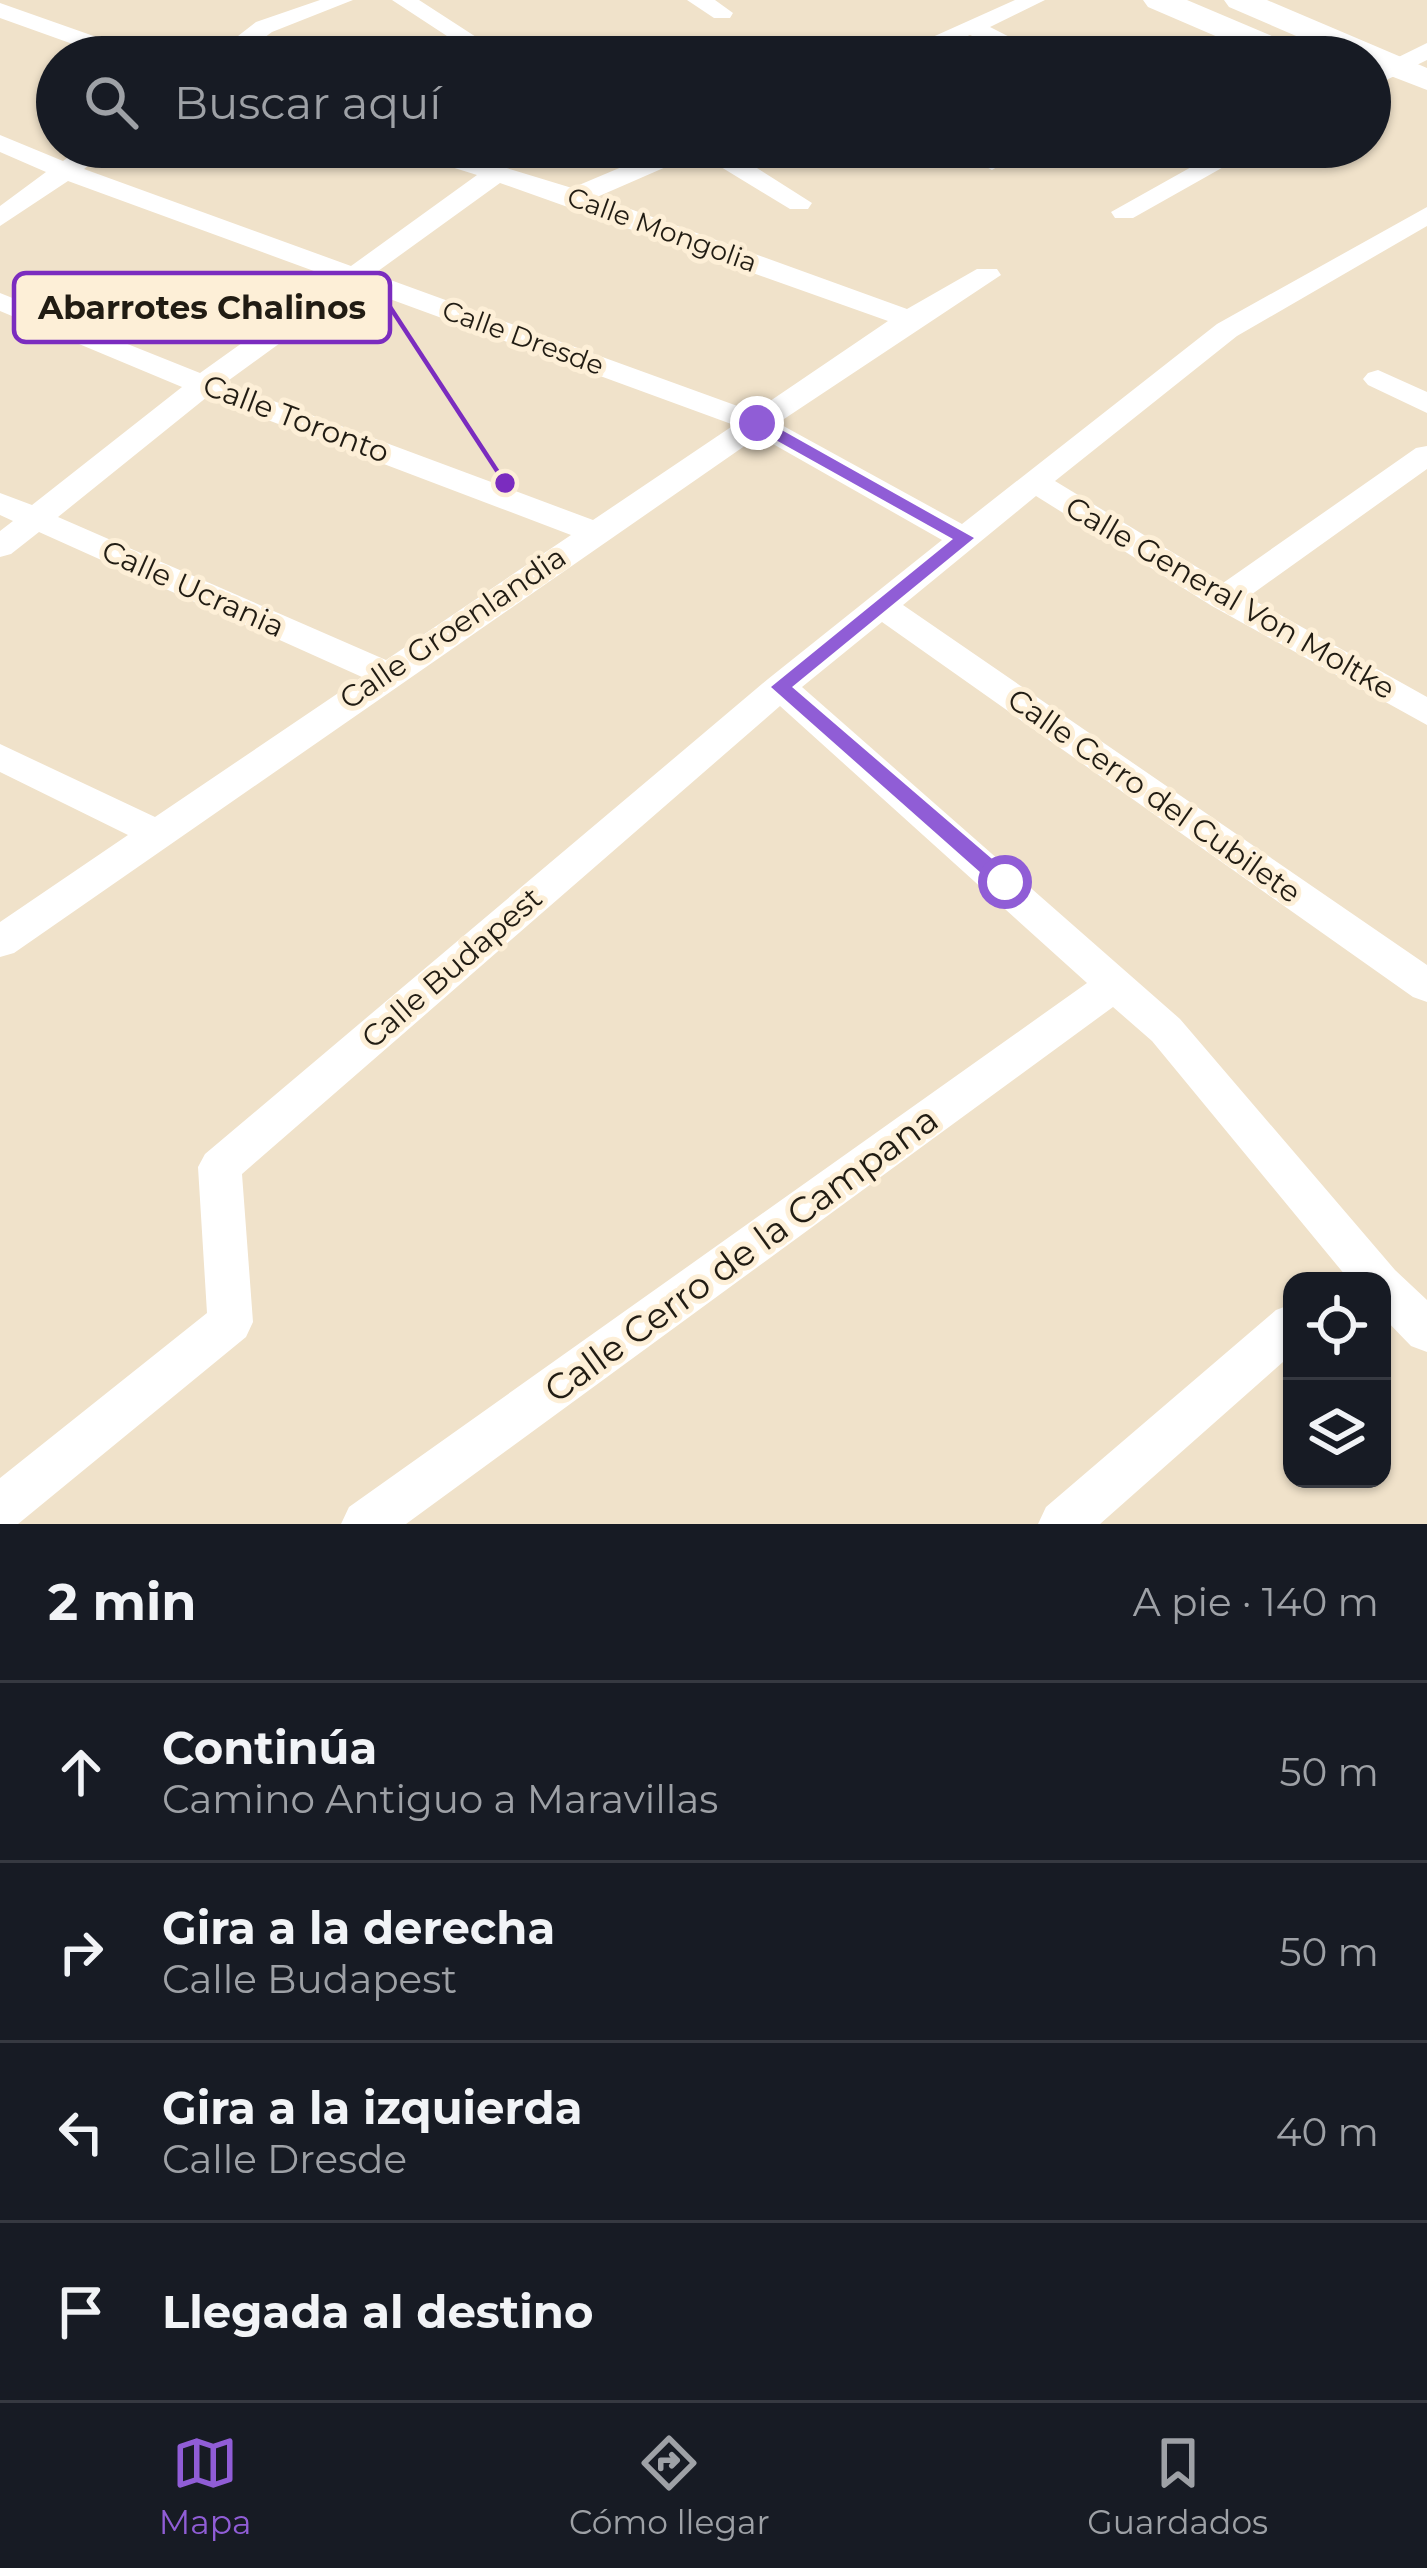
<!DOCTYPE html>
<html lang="es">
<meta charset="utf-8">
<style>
:root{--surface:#171b24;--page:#20242c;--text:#f1f3f6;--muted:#9ea1a6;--line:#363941;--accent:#905dd6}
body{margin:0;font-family:Montserrat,sans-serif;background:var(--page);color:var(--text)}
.controls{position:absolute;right:36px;bottom:36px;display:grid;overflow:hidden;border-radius:24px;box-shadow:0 3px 9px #0004}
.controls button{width:108px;height:108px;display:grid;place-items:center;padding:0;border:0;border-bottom:3px solid var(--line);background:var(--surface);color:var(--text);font:60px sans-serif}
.stop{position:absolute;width:36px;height:36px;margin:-27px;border:9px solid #905dd6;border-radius:50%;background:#fff}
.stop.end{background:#905dd6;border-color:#fff;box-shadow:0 3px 12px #0008}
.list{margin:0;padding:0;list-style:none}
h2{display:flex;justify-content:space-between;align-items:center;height:156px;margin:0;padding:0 48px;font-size:51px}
h2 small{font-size:39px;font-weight:400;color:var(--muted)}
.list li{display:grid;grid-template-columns:78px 1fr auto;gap:36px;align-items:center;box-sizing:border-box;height:180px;padding:0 48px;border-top:3px solid var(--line)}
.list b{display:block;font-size:45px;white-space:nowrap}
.list p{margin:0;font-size:39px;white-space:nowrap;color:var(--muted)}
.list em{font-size:39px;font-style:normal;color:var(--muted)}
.icon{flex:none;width:66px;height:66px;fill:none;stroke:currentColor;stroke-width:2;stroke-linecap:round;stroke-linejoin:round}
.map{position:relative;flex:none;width:1427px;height:1524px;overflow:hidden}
.search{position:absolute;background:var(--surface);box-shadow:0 3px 9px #0004;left:36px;right:36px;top:36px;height:132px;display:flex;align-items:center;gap:30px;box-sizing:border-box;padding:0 42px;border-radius:66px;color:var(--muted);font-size:45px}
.sheet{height:876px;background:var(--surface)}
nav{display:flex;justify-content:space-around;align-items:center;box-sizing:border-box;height:168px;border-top:3px solid var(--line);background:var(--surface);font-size:33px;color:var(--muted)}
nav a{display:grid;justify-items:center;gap:6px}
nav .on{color:var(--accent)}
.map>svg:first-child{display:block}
</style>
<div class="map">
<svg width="1427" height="1524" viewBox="0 0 1427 1524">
<rect width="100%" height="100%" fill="#f0e2ca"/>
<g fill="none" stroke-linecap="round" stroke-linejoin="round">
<path fill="#fff" fill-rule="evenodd" d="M 320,0 L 353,0 L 272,32 L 238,57 L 211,57 L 256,22 Z
M 392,0 L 419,0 L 507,57 L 479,57 Z
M 687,0 L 715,0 L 733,13 L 730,18 L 714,18 Z
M 1015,0 L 1045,0 L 990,27 L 1049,57 L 1018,57 L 970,35 L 920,57 L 888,57 Z
M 0,3 L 139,52 L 143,57 L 109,57 L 0,18 Z
M 1427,43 L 1427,60 L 1370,88 L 1370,71 Z
M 0,135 L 63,161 L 82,147 L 111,147 L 84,169 L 351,266 L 477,175 L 403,152 L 399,147 L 438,147 L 572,188 L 669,147 L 724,147 L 812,203 L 808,209 L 790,209 L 698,153 L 597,197 L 907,309 L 977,269 L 997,269 L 1001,275 L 778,423 L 962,524 L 1217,324 L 1427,207 L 1427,226 L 1237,336 L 1055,481 L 1223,583 L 1416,448 L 1427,446 L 1427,469 L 1248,597 L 1427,697 L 1427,725 L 1212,606 L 1036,496 L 903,605 L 1427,965 L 1427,1002 L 1413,997 L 882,622 L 802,687 L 1180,1019 L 1395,1270 L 1427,1300 L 1427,1352 L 1411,1346 L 1382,1316 L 1382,1281 L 1350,1281 L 1152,1041 L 1113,1007 L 406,1524 L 341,1524 L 349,1507 L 1087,983 L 780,706 L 242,1174 L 253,1322 L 246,1337 L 18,1524 L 0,1524 L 0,1478 L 207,1313 L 198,1167 L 205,1154 L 768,679 L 942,540 L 759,436 L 14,953 L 0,957 L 0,922 L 128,835 L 0,772 L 0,744 L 155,817 L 362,677 L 39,532 L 11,554 L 0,557 L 0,531 L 13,521 L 0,515 L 0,493 L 32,505 L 182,387 L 0,311 L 0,293 L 200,373 L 333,278 L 68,181 L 0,226 L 0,206 L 46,172 L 0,152 ZM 500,183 L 888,321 L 754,412 L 374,274 ZM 357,287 L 734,425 L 593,520 L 225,383 ZM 207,397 L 571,535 L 386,660 L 58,517 Z
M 949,147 L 982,147 L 1005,162 L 992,170 Z
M 1227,147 L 1259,147 L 1133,218 L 1115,218 L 1111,212 Z
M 1378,370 L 1427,392 L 1427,413 L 1368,385 L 1363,379 L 1368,373 Z
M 1292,1304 L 1292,1354 L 1100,1524 L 1038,1524 L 1046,1507 L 1276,1310 Z"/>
<path fill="#fff" fill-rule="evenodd" d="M 1143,0 L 1187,0 L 1286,42 L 1291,49 L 1286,56 L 1262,56 L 1148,7 Z
M 1224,0 L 1267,0 L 1427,68 L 1427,90 L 1370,68 L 1370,57 L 1345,57 L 1229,7 Z"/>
</g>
<path fill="#905dd6" d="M 751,419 L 762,419 L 974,538 L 792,687 L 1013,877 L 1013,888 L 998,888 L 771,687 L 953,539 L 751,426 Z"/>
<g text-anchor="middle" stroke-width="10" stroke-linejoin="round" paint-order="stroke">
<g font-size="27" fill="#211c13" stroke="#fdefd7">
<text transform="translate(662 230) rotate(20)" y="9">Calle Mongolia</text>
<text transform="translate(523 338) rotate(20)" y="9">Calle Dresde</text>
</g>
<g font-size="30" fill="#211c13" stroke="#fdefd7">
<text transform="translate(296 419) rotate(21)" y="10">Calle Toronto</text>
<text transform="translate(193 589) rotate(24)" y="10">Calle Ucrania</text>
<text transform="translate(1230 598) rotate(30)" y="10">Calle General Von Moltke</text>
<text transform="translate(453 628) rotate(-34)" y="10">Calle Groenlandia</text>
<text transform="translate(1154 796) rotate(35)" y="10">Calle Cerro del Cubilete</text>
<text transform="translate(452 968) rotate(-41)" y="10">Calle Budapest</text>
</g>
<g font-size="36" fill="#211c13" stroke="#fdefd7">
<text transform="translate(741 1254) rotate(-36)" y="13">Calle Cerro de la Campana</text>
</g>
</g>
<path fill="none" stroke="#7b2cbf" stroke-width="4.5" d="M505 483L390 307"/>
<circle fill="#7b2cbf" stroke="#fdefd7" stroke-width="4.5" cx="505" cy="483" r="12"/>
<rect fill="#fdefd7" stroke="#7b2cbf" stroke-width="4.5" x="14" y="273" width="376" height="69" rx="12"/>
<g font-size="33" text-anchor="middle" font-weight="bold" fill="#211c13">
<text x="202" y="319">Abarrotes Chalinos</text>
</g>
</svg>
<div class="controls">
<button><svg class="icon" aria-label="locate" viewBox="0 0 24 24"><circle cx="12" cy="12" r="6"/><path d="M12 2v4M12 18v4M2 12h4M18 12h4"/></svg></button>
<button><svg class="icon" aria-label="layers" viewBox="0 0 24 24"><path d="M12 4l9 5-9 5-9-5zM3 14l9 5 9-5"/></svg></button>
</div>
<div class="stop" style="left:1005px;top:882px"></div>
<div class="stop end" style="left:757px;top:423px"></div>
<div class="search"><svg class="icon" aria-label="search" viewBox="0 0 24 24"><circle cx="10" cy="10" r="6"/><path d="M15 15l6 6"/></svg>Buscar aquí</div>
</div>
<section class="sheet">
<h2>2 min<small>A pie · 140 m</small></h2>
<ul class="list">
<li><svg class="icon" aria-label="ahead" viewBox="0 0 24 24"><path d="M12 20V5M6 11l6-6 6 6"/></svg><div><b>Continúa</b><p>Camino Antiguo a Maravillas</p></div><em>50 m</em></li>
<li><svg class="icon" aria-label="right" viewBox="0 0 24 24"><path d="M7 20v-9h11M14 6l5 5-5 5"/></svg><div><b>Gira a la derecha</b><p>Calle Budapest</p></div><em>50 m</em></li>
<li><svg class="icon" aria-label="left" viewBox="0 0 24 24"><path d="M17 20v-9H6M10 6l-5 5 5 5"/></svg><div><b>Gira a la izquierda</b><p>Calle Dresde</p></div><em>40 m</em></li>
<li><svg class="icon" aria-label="arrive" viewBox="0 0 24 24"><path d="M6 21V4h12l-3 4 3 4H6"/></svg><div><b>Llegada al destino</b></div></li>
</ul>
</section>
<nav>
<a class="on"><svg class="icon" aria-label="map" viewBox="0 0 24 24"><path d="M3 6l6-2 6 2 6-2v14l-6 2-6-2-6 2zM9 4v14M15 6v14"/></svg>Mapa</a>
<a><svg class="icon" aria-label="directions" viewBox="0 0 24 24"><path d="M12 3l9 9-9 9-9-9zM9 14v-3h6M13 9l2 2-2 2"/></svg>Cómo llegar</a>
<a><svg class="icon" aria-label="saved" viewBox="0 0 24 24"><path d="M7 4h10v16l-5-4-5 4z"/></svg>Guardados</a>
</nav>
